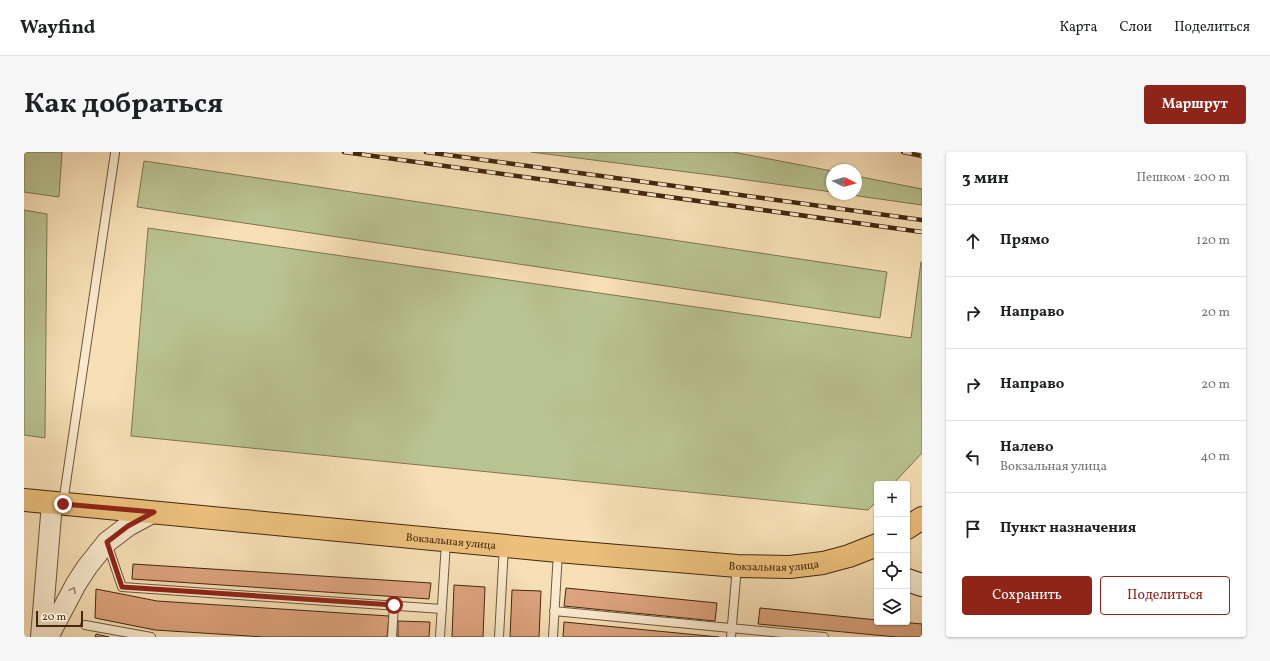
<!DOCTYPE html>
<html lang="ru">
<meta charset="utf-8">
<style>
:root{--surface:#fff;--page:#f6f6f6;--text:#202124;--muted:#757577;--line:#e0e0e0;--accent:#8f2418}
body{margin:0;font-family:Vollkorn,serif;background:var(--page);color:var(--text)}
.controls{position:absolute;right:12px;bottom:12px;display:grid;overflow:hidden;border-radius:4px;box-shadow:0 1px 3px #0004}
.controls button{width:36px;height:36px;display:grid;place-items:center;padding:0;border:0;border-bottom:1px solid var(--line);background:var(--surface);color:var(--text);font:20px sans-serif}
.compass{position:absolute;left:802px;top:12px;width:36px;height:36px;border-radius:50%;background:var(--surface);box-shadow:0 1px 3px #0004;rotate:96deg}
.scale{position:absolute;left:12px;bottom:10px;width:47px;box-sizing:border-box;padding-left:4px;border:2px solid #43270f;border-top:0;font-size:11px;line-height:14px;white-space:nowrap;color:#43270f;-webkit-text-stroke:3px #faebd0;paint-order:stroke}
.stop{position:absolute;width:12px;height:12px;margin:-9px;border:3px solid #8f2418;border-radius:50%;background:#fff}
.stop.end{background:#8f2418;border-color:#fff;box-shadow:0 1px 4px #0008}
.list{margin:0;padding:0;list-style:none}
h2{display:flex;justify-content:space-between;align-items:center;height:52px;margin:0;padding:0 16px;font-size:17px}
h2 small{font-size:13px;font-weight:400;color:var(--muted)}
.list li{display:grid;grid-template-columns:26px 1fr auto;gap:12px;align-items:center;box-sizing:border-box;height:72px;padding:0 16px;border-top:1px solid var(--line)}
.list b{display:block;font-size:15px;white-space:nowrap}
.list p{margin:0;font-size:13px;white-space:nowrap;color:var(--muted)}
.list em{font-size:13px;font-style:normal;color:var(--muted)}
.actions{display:flex;gap:8px;padding:12px 16px}
.actions a{flex:1;padding:9px 0;border:1px solid var(--accent);border-radius:4px;text-align:center;font-size:14px;color:var(--accent)}
.actions .main{background:var(--accent);color:#fff}
.icon{flex:none;width:22px;height:22px;fill:none;stroke:currentColor;stroke-width:2;stroke-linecap:round;stroke-linejoin:round}
.map{position:relative;flex:none;width:898px;height:485px;overflow:hidden;border-radius:4px}
header{display:flex;align-items:center;gap:24px;box-sizing:border-box;height:56px;padding:0 20px;background:var(--surface);border-bottom:1px solid var(--line)}
header strong{font-size:19px}
nav{display:flex;gap:22px;margin-inline-start:auto;font-size:14px}
.intro{display:flex;align-items:center;justify-content:space-between;box-sizing:border-box;height:96px;padding:0 24px}
h1{margin:0;font-size:28px}
.button{padding:10px 18px;border-radius:4px;background:var(--accent);color:#fff;font-size:14px;font-weight:700}
main{display:flex;gap:24px;padding:0 24px}
aside{flex:1;background:var(--surface);border-radius:4px;box-shadow:0 1px 3px #0004}
.map>svg:first-child{display:block}
</style>
<header>
<strong>Wayfind</strong>
<nav><a>Карта</a><a>Слои</a><a>Поделиться</a></nav>
</header>
<div class="intro"><h1>Как добраться</h1><a class="button">Маршрут</a></div>
<main>
<div class="map">
<svg width="898" height="485" viewBox="0 0 898 485">
<rect width="100%" height="100%" fill="#f7e0b6"/>
<filter id="stains"><feTurbulence type="fractalNoise" baseFrequency=".005" numOctaves="4"/><feColorMatrix values="0 0 0 0 .2 0 0 0 0 .09 0 0 0 0 .02 0 0 0 .5 -.17"/></filter>
<radialGradient id="worn" r=".72"><stop offset=".6" stop-color="#630" stop-opacity="0"/><stop offset="1" stop-color="#630" stop-opacity=".3"/></radialGradient>
<path fill="#b9c391" stroke="#7e7550" d="M 0,0 L 38,0 L 35,45 L 0,40 Z
M 507,0 L 709,0 L 808,19 L 808,40 L 702,25 Z
M 120,9 L 863,120 L 856,166 L 113,55 Z
M 832,24 L 898,37 L 898,53 L 820,42 L 832,42 Z
M 0,58 L 23,62 L 21,286 L 0,283 Z
M 124,76 L 887,186 L 897,110 L 898,110 L 898,301 L 869,332 L 853,332 L 853,349 L 844,358 L 107,284 Z"/>
<path fill="#dca37e" stroke="#43270f" d="M 109,412 L 407,431 L 405,447 L 108,427 Z
M 430,433 L 461,435 L 459,485 L 428,485 Z
M 542,436 L 693,451 L 691,469 L 540,454 Z
M 72,437 L 133,449 L 365,464 L 363,485 L 240,485 L 131,478 L 71,466 Z
M 488,438 L 517,439 L 515,485 L 486,485 Z
M 736,456 L 853,468 L 853,470 L 877,470 L 898,472 L 898,485 L 873,485 L 734,472 Z
M 374,469 L 406,470 L 405,485 L 374,485 Z
M 540,470 L 695,485 L 539,485 Z
M 72,482 L 85,485 L 71,485 Z"/>
<g fill="none" stroke-linecap="round" stroke-linejoin="round">
<g stroke="#705539" stroke-width="10">
<path id="service" d="M 39,351 L 91,1
M 83,391 L 98,435 L 418,457
M 530,459 L 800,485
M 61,473 L 127,485
M 368,485 L 370,453
M 416,485 L 422,390
M 475,485 L 480,394
M 529,485 L 534,400
M 707,485 L 713,414"/>
</g>
<g stroke="#705539" stroke-width="22">
<path id="tertiary" d="M 17,485 L 28,351
M 24,485 L 52,432 L 63,415 L 83,390 L 104,374 L 130,360"/>
</g>
<g stroke="#43270f" stroke-width="24">
<path id="secondary" d="M 883,428 L 898,433"/>
</g>
<g stroke="#43270f" stroke-width="24">
<g id="primary">
<path id="s1" d="M 0,348 L 534,399 L 713,414 L 766,415 L 799,411 L 825,404 L 853,393"/>
<path d="M 883,376 L 898,366"/>
</g>
</g>
<use href="#service" stroke="#faebd0" stroke-width="8"/>
<use href="#tertiary" stroke="#faebd0" stroke-width="20"/>
<use href="#secondary" stroke="#faebd0" stroke-width="22"/>
<use href="#primary" stroke="#ecc07b" stroke-width="22"/>
<g stroke="#43270f" stroke-width="4.5">
<path id="rail" d="M 320,0 L 898,80
M 402,0 L 898,68
M 879,0 L 898,4"/>
</g>
<use href="#rail" stroke="#faebd0" stroke-width="3" stroke-dasharray="9" stroke-linecap="butt"/>
</g>
<defs><path id="oneway-chevron" d="M-2-3.5L2.5 0L-2 3.5" fill="none" stroke-width="1.6" stroke-linecap="round" stroke-linejoin="round"/></defs>
<use stroke="#9e8970" href="#oneway-chevron" transform="translate(49 438) rotate(-62)"/>
<g fill="none" stroke-linecap="round" stroke-linejoin="round">
<path stroke="#8f2418" stroke-width="5" d="M 39,352 L 130,360 L 104,374 L 83,390 L 98,435 L 370,453"/>
</g>
<g text-anchor="middle" stroke-width="3" stroke-linejoin="round" paint-order="stroke">
<g font-size="11" fill="#43270f" stroke="#faebd0">
<text dy="4" stroke="none"><textPath href="#s1" startOffset="429">Вокзальная улица</textPath></text>
<text dy="4" stroke="none"><textPath href="#s1" startOffset="753">Вокзальная улица</textPath></text>
</g>
</g>
<rect width="100%" height="100%" filter="url(#stains)"/>
<rect width="100%" height="100%" fill="url(#worn)"/>
</svg>
<div class="controls">
<button>+</button>
<button>−</button>
<button><svg class="icon" aria-label="locate" viewBox="0 0 24 24"><circle cx="12" cy="12" r="6"/><path d="M12 2v4M12 18v4M2 12h4M18 12h4"/></svg></button>
<button><svg class="icon" aria-label="layers" viewBox="0 0 24 24"><path d="M12 4l9 5-9 5-9-5zM3 14l9 5 9-5"/></svg></button>
</div>
<svg class="compass" viewBox="-18 -18 36 36"><path d="M0-13l5 13h-10z" fill="#e53935"/><path d="M0 13l5-13h-10z" fill="#757577"/></svg>
<div class="scale">20 m</div>
<div class="stop" style="left:370px;top:453px"></div>
<div class="stop end" style="left:39px;top:352px"></div>
</div>
<aside>
<h2>3 мин<small>Пешком · 200 m</small></h2>
<ul class="list">
<li><svg class="icon" aria-label="ahead" viewBox="0 0 24 24"><path d="M12 20V5M6 11l6-6 6 6"/></svg><div><b>Прямо</b></div><em>120 m</em></li>
<li><svg class="icon" aria-label="right" viewBox="0 0 24 24"><path d="M7 20v-9h11M14 6l5 5-5 5"/></svg><div><b>Направо</b></div><em>20 m</em></li>
<li><svg class="icon" aria-label="right" viewBox="0 0 24 24"><path d="M7 20v-9h11M14 6l5 5-5 5"/></svg><div><b>Направо</b></div><em>20 m</em></li>
<li><svg class="icon" aria-label="left" viewBox="0 0 24 24"><path d="M17 20v-9H6M10 6l-5 5 5 5"/></svg><div><b>Налево</b><p>Вокзальная улица</p></div><em>40 m</em></li>
<li><svg class="icon" aria-label="arrive" viewBox="0 0 24 24"><path d="M6 21V4h12l-3 4 3 4H6"/></svg><div><b>Пункт назначения</b></div></li>
</ul>
<div class="actions"><a class="main">Сохранить</a><a>Поделиться</a></div>
</aside>
</main>
